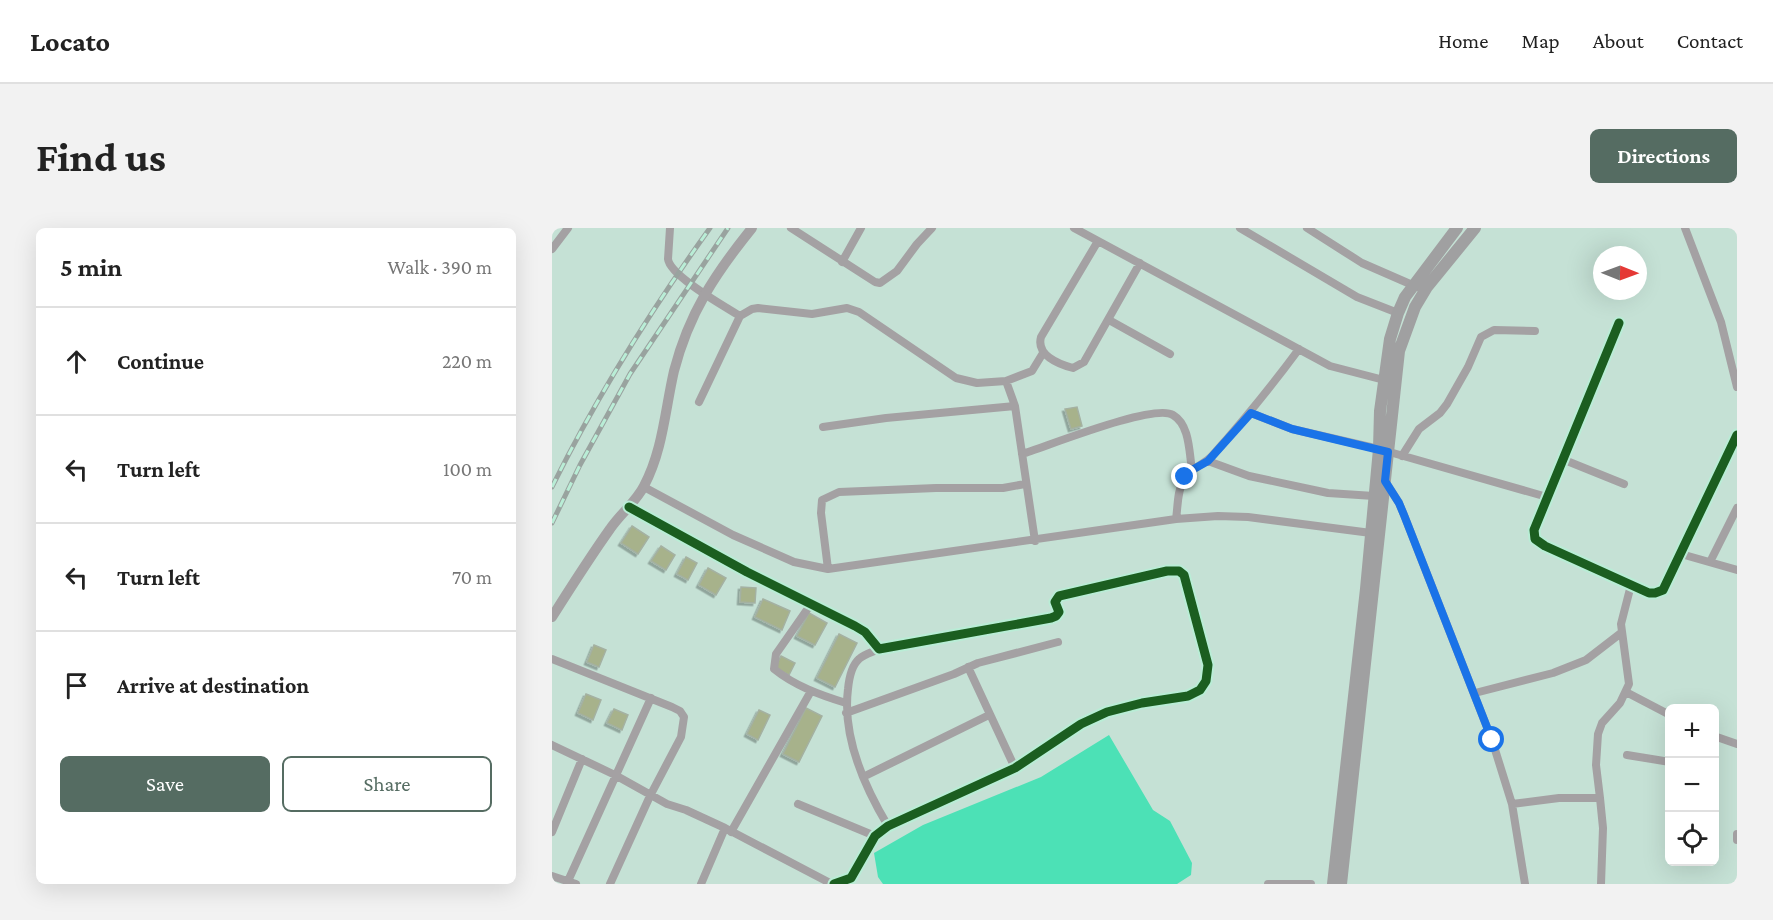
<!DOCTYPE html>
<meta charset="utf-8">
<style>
:root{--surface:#fff;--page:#f2f2f2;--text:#222;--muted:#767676;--line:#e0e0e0;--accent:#556c62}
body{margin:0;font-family:"Crimson Pro",serif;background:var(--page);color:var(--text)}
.controls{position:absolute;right:18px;bottom:18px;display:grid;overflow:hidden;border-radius:9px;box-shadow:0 6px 24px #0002}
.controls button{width:54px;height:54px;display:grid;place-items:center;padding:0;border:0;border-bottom:2px solid var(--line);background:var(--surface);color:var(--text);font:30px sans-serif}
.compass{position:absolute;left:1041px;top:18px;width:54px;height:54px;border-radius:50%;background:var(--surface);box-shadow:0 6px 24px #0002;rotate:91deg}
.stop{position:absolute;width:18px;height:18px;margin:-14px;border:4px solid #1a73e8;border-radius:50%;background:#fff}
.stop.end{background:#1a73e8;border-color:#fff;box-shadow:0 2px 6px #0008}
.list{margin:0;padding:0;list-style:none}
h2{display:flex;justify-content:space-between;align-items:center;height:78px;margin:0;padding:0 24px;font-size:26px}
h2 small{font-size:20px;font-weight:400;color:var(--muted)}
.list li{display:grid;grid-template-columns:39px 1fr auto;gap:18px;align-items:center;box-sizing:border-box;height:108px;padding:0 24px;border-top:2px solid var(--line)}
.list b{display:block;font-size:22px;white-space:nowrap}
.list em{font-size:20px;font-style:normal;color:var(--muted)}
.actions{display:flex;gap:12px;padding:18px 24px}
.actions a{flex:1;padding:14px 0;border:2px solid var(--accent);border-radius:9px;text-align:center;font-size:21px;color:var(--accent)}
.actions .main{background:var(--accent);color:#fff}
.icon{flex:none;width:33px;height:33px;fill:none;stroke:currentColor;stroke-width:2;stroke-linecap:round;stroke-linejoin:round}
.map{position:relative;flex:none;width:1185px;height:656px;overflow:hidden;border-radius:9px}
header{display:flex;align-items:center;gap:36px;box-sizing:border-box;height:84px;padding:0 30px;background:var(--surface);border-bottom:2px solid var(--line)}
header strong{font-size:28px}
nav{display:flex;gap:33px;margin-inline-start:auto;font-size:21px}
.intro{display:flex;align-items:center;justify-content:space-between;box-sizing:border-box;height:144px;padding:0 36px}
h1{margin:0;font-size:42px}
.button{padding:15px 27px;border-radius:9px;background:var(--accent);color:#fff;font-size:21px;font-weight:700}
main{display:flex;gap:36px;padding:0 36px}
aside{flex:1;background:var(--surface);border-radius:9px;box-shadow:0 6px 24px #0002}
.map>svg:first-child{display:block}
</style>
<header>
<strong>Locato</strong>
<nav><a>Home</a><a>Map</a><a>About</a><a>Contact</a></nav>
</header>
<div class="intro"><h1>Find us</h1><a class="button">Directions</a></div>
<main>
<aside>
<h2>5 min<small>Walk · 390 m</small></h2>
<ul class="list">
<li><svg class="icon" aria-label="ahead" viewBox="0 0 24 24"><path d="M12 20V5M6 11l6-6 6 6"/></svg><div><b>Continue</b></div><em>220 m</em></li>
<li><svg class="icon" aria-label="left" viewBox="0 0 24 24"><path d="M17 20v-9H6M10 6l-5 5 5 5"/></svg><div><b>Turn left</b></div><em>100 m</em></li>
<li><svg class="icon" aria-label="left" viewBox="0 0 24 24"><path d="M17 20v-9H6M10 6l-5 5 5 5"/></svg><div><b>Turn left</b></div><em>70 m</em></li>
<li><svg class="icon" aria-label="arrive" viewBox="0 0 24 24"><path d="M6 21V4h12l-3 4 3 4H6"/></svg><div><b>Arrive at destination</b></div></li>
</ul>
<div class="actions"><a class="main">Save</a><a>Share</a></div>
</aside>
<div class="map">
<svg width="1185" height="656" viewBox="0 0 1185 656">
<defs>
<filter id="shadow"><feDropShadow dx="-2.5" dy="2.5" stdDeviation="0" flood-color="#0004"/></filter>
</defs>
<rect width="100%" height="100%" fill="#c5e1d5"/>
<path fill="#4ce1b6" d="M 557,507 L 601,582 L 618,593 L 640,635 L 639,647 L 625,656 L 331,656 L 326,649 L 322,625 L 371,597 L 489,549 Z"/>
<path fill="#a7b28b" stroke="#a4b1a2" stroke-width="1.5" filter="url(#shadow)" d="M 525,179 L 530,198 L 519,201 L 513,181 Z
M 80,298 L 97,309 L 86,326 L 69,315 Z
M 109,318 L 123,327 L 114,342 L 99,333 Z
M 134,329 L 145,335 L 136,352 L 125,346 Z
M 156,340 L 174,350 L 164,367 L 147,357 Z
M 189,359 L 204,360 L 203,375 L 188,374 Z
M 211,371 L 238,383 L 230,402 L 203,389 Z
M 257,385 L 275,395 L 263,417 L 245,408 Z
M 287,406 L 305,415 L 283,459 L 265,450 Z
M 42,417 L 54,422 L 47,439 L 35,434 Z
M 229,428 L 243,435 L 237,447 L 223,440 Z
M 34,466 L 49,472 L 41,492 L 26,485 Z
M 254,480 L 270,488 L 247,534 L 231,526 Z
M 62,481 L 76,487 L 70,502 L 55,495 Z
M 207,482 L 218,487 L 206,512 L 195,506 Z"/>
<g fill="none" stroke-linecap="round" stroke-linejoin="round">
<path stroke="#a4a1a3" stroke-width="8" d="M 118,0 L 116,31 C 118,48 172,78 188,88
M 239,0 L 323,54 L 328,55 L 345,43 L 365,16 L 380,0
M 522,0 L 778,138 L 832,152
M 688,0 L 805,69 L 846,85
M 755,0 L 810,35 L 865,59
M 1133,0 L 1169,94 L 1185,159
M 546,13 L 489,109 C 484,127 506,136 521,140 L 532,134 L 588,35
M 0,21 L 16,0
M 290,34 L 309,0
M 557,92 L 618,126
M 1067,95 L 982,302 L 983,311 L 993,318 L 1097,365 L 1103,365 L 1111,362 L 1185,207
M 454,153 L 480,143 L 491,125
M 147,174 L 188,88 L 200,81 L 206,80 L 260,86 L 295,80 L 307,84 L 404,150 L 425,155 L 454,153 L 463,178
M 699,185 L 740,201 L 827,221 L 995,269
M 271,199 L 334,190 L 463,178 L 483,313
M 470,226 C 496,218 602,175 621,187 C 638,197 637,224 640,242
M 850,228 L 867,201 L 888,185 L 895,176 L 916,139 L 929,109 L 942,102 L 983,103
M 1010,231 L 1072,256
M 656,233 L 697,248 L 776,265 L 822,268
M 833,253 L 847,275 L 852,287 L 940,512 L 960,576 L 973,656
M 92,259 L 181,307 L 242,334 L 276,341 L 624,291 L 666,288 L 696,289 L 819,305
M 77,279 L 195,344 L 303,398 L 313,404 L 327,421 L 499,390 L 504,388 L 507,384 L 503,374 L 507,368 L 615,343 L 627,343 L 632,347 L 656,437 L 654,453 L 648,462 L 636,468 L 590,475 L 555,484 L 529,496 L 463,540 L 336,598 L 323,608 L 299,650 L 282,656
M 624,291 C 626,278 625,263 632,251 C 638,240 652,237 660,228 C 691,193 719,159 747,121
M 1129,326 L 1185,342
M 1158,334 L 1185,280
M 276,341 L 269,285 L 270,272 L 287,264 L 384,260 L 451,260 L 473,256
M 259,376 L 224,426 L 222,441 C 243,458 268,467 294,475
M 327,421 C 321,424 312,426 307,431 C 299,438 297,451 296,461 C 290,509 312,558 336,598
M 0,431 L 120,479 L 128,483 L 132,489 L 129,509 L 98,568 L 58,656
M 416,439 L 463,540
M 1074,464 L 1118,487
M 923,465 L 1001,445 L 1034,432 L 1069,405
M 294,485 L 402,446 L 426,435 L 506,414
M 1162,508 L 1185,516
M 0,517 L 63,547 L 115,576 L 134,582 L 173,600 L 280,656
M 1075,527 L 1118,534
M 311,549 L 437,487
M 1048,570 L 1044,537 L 1046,506 L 1050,495 L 1068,475 L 1077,456 L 1069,396 L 1079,357
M 246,576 L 323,608
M 960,576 L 1007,570 L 1048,570 L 1051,600 L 1049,656
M 0,604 L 30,531
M 179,604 L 259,463
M 1185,606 L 1185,612
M 0,648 L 24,656
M 16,653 L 99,470
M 149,656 L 173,600
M 716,656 L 759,656"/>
<path stroke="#a4a1a3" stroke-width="10" d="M 0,389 C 19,359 38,329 58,301 C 68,286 84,274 92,258 C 111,222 113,182 122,143 C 137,85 163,46 200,0"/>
<path stroke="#a0a0a1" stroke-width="12" d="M 781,656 L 814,361 L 827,221 L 828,183 L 838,111 L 846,85 L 853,69 L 905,0
M 789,656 L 847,123 L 863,79 L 875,59 L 923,0"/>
<g stroke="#99a39f" stroke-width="5">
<path id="rail" d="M 0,259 C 45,168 99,82 158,0
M 0,295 L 28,237 L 78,146 L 176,0"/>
</g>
<use href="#rail" stroke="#b9edd6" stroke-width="3" stroke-dasharray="9" stroke-linecap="butt"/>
<g stroke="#b9edd6" stroke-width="13">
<path id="cycleway" d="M 1067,95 L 982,302 L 983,311 L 993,318 L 1097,365 L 1103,365 L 1111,362 L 1185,207
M 77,279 L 195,344 L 303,398 L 313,404 L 327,421 L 499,390 L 504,388 L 507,384 L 503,374 L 507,368 L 615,343 L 627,343 L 632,347 L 656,437 L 654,453 L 648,462 L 636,468 L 590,475 L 555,484 L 529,496 L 463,540 L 336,598 L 323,608 L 299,650 L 282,656"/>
</g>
<use href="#cycleway" stroke="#1b5e20" stroke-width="9"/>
</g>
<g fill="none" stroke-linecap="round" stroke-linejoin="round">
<path stroke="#1a73e8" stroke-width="8" d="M 633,249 L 640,242 L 656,233 L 699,185 L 740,201 L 836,224 L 833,253 L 847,275 L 852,287 L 940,512"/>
</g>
</svg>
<div class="controls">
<button>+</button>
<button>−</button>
<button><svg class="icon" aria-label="locate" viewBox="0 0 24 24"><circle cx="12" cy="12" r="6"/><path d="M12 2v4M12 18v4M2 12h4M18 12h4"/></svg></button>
</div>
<svg class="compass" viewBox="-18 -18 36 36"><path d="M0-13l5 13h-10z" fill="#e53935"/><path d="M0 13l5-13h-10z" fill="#767676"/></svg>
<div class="stop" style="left:940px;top:512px"></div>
<div class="stop end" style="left:633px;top:249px"></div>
</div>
</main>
